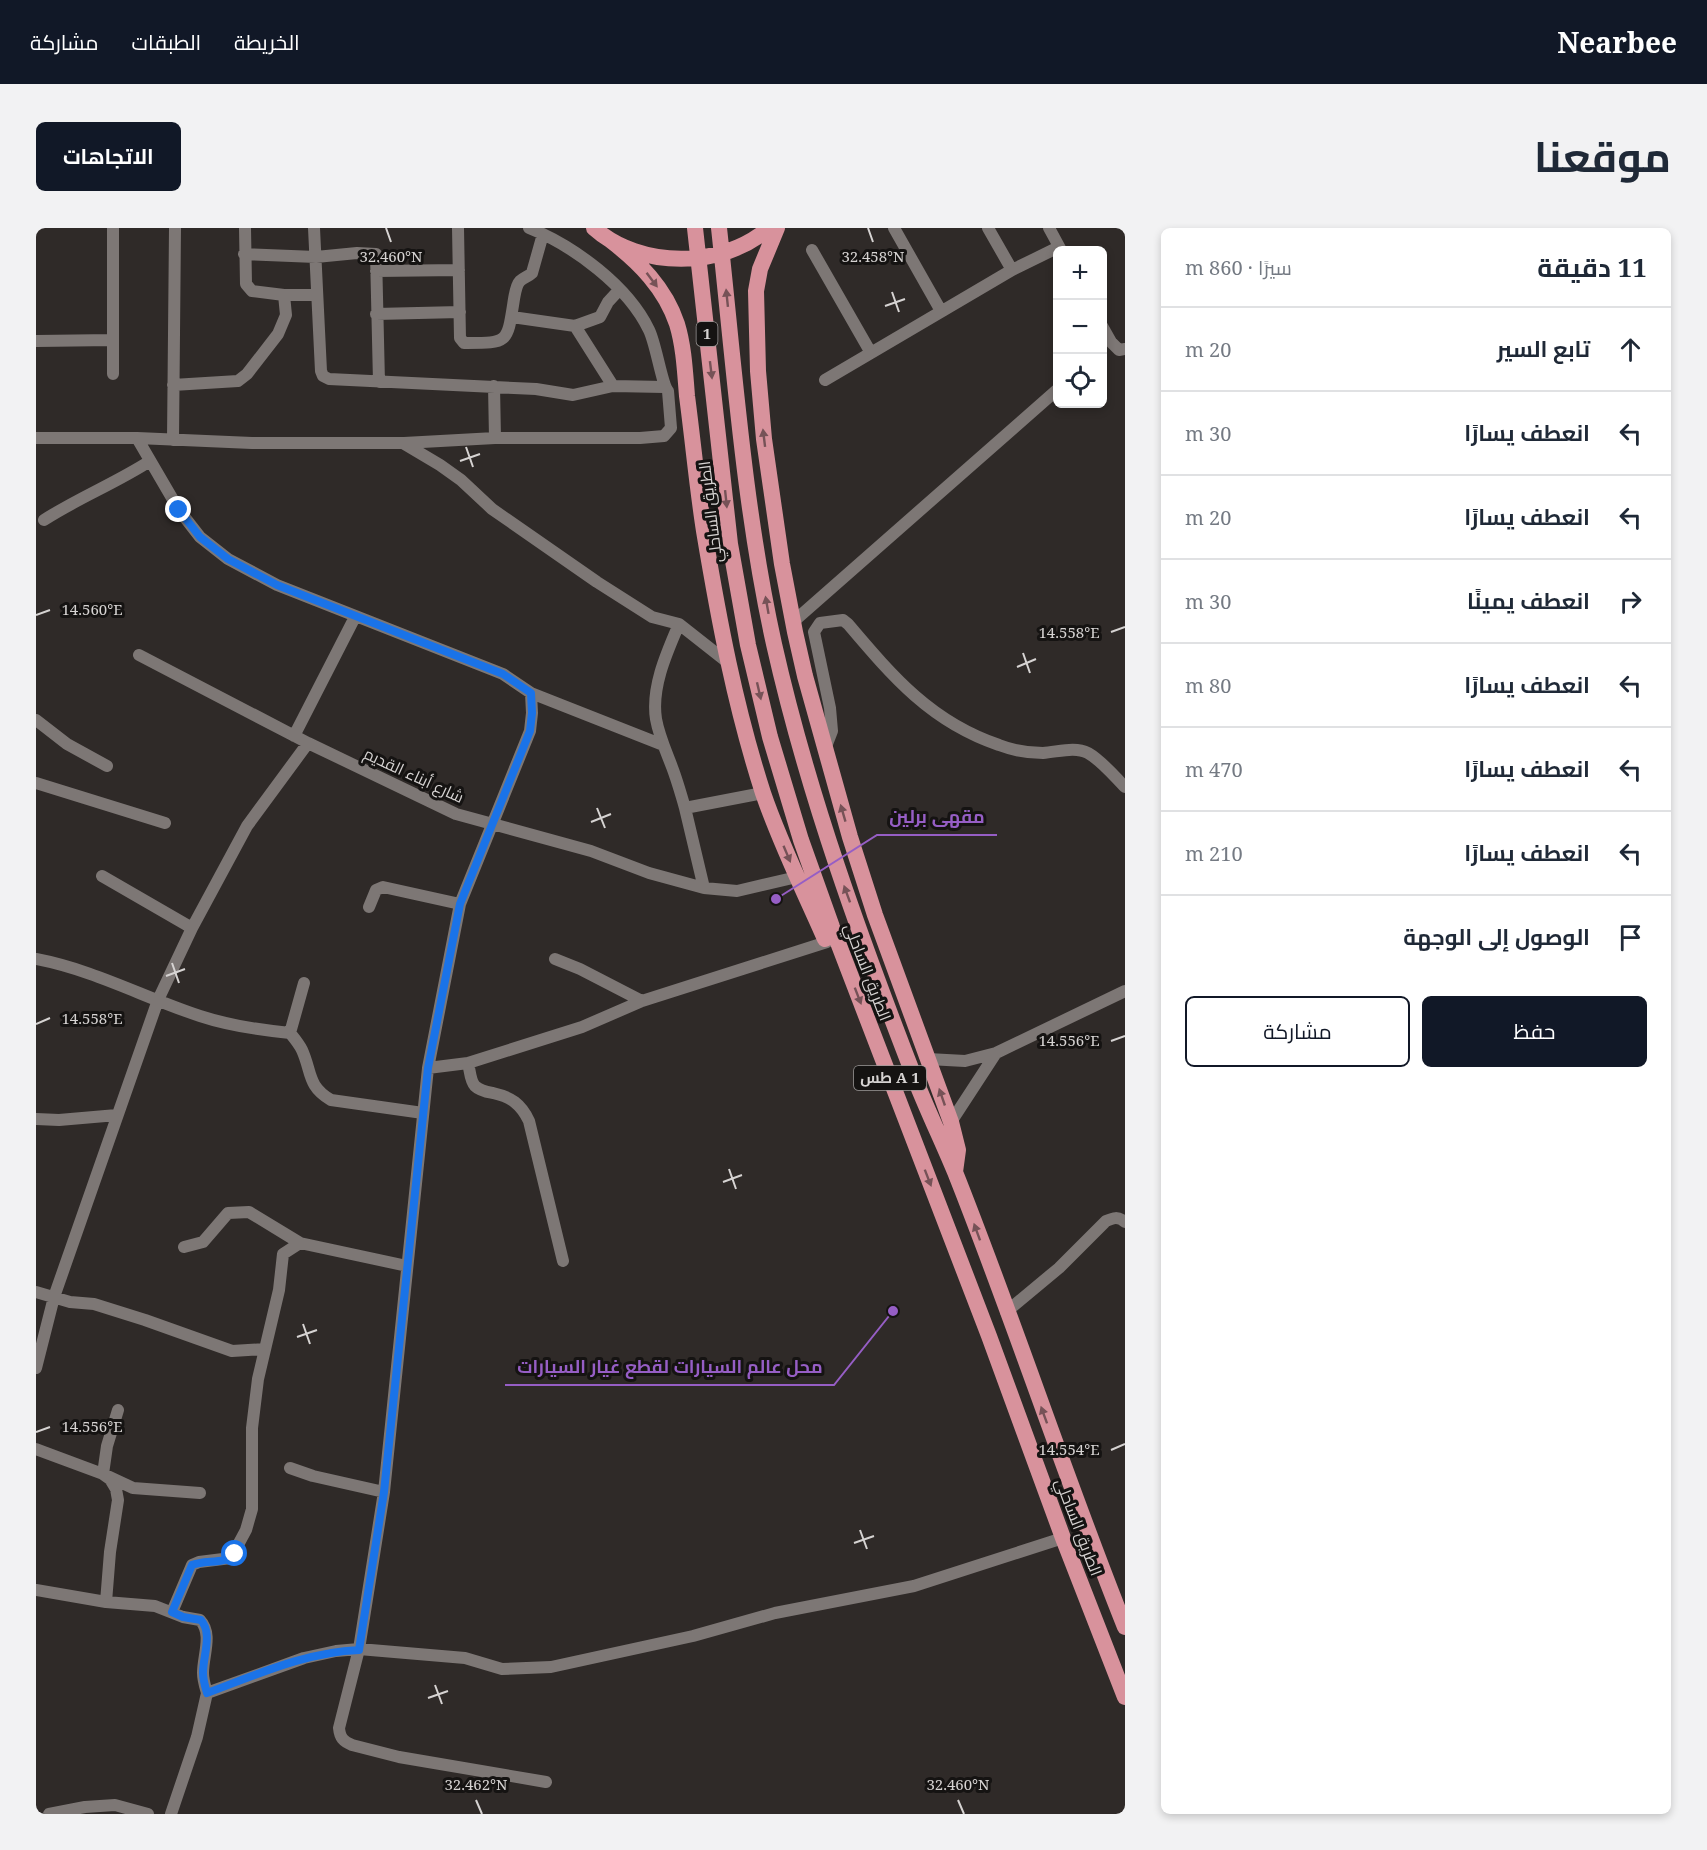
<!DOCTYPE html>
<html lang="ar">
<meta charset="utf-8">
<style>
:root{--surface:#fff;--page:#f2f2f3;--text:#1f2937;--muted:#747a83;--line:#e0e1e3;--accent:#111827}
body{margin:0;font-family:"Noto Serif",Cairo,serif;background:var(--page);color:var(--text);direction:rtl}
.controls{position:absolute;right:18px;top:18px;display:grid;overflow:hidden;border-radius:9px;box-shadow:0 3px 9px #0003}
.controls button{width:54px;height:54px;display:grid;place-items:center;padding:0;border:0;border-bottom:2px solid var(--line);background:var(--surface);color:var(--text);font:30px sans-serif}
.stop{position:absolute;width:18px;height:18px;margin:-14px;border:4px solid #1a73e8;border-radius:50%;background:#fff}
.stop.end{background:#1a73e8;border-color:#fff;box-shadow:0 2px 6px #0008}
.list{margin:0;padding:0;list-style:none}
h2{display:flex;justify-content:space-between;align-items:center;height:78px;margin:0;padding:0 24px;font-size:26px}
h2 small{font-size:20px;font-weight:400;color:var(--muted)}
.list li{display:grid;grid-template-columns:39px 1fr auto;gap:18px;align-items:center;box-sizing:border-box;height:84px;padding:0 24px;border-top:2px solid var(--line)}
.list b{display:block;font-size:22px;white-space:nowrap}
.list em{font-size:20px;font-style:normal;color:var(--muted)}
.actions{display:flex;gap:12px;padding:18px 24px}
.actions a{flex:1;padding:14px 0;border:2px solid var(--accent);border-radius:9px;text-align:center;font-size:21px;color:var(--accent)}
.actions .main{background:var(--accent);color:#fff}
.icon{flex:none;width:33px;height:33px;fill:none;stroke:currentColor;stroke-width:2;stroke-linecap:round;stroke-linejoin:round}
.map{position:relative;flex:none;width:1089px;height:1586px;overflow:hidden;direction:ltr;border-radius:9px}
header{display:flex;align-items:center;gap:36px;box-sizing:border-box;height:84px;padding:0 30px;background:var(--accent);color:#fff}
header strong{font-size:28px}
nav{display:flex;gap:33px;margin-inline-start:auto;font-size:21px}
.intro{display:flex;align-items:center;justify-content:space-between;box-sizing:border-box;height:144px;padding:0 36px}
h1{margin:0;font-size:42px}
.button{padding:15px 27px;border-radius:9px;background:var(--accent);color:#fff;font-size:21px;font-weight:700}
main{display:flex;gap:36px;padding:0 36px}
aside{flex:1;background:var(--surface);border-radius:9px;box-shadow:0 3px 9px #0003}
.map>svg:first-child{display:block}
</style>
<header>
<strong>Nearbee</strong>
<nav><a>الخريطة</a><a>الطبقات</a><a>مشاركة</a></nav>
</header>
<div class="intro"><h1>موقعنا</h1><a class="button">الاتجاهات</a></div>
<main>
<aside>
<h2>11 دقيقة<small>سيرًا · 860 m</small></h2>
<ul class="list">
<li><svg class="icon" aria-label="ahead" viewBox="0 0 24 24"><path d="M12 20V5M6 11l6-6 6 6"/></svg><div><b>تابع السير</b></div><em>20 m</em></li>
<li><svg class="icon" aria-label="left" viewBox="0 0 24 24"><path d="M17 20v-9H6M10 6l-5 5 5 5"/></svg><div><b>انعطف يسارًا</b></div><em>30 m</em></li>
<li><svg class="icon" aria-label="left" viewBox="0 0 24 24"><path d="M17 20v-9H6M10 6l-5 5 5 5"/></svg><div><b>انعطف يسارًا</b></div><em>20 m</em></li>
<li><svg class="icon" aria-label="right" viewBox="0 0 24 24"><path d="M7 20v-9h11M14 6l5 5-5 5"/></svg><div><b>انعطف يمينًا</b></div><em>30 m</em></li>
<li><svg class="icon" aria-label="left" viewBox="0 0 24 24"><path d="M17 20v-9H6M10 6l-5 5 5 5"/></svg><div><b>انعطف يسارًا</b></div><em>80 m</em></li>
<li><svg class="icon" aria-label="left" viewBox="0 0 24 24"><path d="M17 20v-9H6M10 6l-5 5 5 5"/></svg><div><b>انعطف يسارًا</b></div><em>470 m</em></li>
<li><svg class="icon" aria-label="left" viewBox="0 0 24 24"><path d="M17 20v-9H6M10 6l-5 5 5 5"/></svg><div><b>انعطف يسارًا</b></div><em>210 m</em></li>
<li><svg class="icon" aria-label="arrive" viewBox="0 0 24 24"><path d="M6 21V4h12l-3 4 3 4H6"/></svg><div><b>الوصول إلى الوجهة</b></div></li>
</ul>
<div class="actions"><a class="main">حفظ</a><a>مشاركة</a></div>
</aside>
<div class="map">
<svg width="1089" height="1586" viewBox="0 0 1089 1586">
<rect width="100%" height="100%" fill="#2f2a28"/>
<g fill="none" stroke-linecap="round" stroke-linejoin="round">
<path stroke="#7d7775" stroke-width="12" d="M 209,0 L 210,56 L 216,63 L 248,67
M 278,0 L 285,143 L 287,148 L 293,151 L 500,161 L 537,167 L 577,158 L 628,159
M 422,0 L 424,110 L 428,115 C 473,115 471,116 478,71 C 479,66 480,57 484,53 C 487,50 493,48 496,45 L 507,6
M 858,0 L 905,83
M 952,0 L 976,42
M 1013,0 L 1025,22
M 776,22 L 835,125
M 208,26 L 280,29 L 321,25 L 340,26 L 343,154
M 340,43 L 423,42
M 340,86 L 424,84
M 476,89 L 539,98 L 564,89 L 572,74 L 583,62
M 539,98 L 577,158
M 1066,98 L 1075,114 L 1083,122 L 1089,121
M 0,113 L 77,112
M 77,146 L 77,0
M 789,152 L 976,42 L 1023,19
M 137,157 L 202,153 L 211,146 L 242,106 L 250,87 L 248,67 L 280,67
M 458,158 L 459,210
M 0,210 L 101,210 L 216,215 L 367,215 L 404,237 L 425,252 L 456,281 L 561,354 L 616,389 L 643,396 L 690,433
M 101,210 L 143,282 L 164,309 L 192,331 L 241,357 L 467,446 L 495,465 L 496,485 L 494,503 L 424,676 L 392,840 L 348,1264 L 323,1421 L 303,1500 C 304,1510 307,1513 316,1517 L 363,1529 L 510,1554
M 137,212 L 139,0
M 368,215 L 459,210 L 604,210 L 628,208 L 635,200 L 632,163 C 626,157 620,116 613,102 C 592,58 538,18 493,0
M 8,292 C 42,270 80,255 114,233
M 757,394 L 1022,161
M 643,396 C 631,424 615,459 620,491 C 623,508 630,523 636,539 C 641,552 645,566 649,580 L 727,565
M 103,427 L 272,515 L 420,586 L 555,623 L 613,645 L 668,660 L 701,663 L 761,649
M 495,465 L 627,517
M 0,492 L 31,516 L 71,538
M 258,508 L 319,389
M 789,521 L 796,503 L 794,480 L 778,404 L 784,395 L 807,392 L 812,396 C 857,449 895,494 963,517 C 976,522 993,525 1007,525 C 1022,524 1039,518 1052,525 C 1066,533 1078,548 1089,559
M 0,555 L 129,595
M 649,580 L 668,660
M 66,648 L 156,700
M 333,679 L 340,662 L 347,659 L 424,676
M 0,731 C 58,742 109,770 164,788 C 194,798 224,802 254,805 C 258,810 263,816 266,822 C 276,844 271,858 295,872 L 387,885
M 519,731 L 544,741 L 606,773
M 254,805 L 268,755
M 892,831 L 929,833 L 960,825 L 1089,763
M 432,835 C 434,842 434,853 439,858 C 444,863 451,864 457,865 C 475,869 485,876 493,893 L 527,1033
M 392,840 L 432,835 L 546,799 L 606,773 L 791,714
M 0,891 L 23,892 L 81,887
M 915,894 L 960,825
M 148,1019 L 167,1014 L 192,985 L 213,984 L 264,1015 L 371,1038
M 0,1064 L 34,1074 L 58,1076 L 109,1092 L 196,1123 L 229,1121
M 970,1084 L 1023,1040 L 1070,993 C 1077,990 1082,988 1089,994
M 0,1140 L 18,1069 L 122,772 L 156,700 L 211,598 L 272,515
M 82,1182 L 71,1218 L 67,1246 L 74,1251 L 80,1261 L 82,1272 L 74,1324 L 70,1374 L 119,1378 L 147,1389 L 164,1392 C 177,1406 167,1427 167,1445 C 167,1452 169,1458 171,1465
M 0,1221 L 67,1246 L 97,1260 L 164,1265
M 254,1240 L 277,1248 L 348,1264
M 0,1362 L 70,1374
M 136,1384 L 156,1337 L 163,1334 L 195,1330 L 210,1302 L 216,1281 L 216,1200 L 222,1151 L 243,1062 L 247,1026 L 264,1015
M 13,1586 L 49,1579 L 79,1577 L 112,1586
M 135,1586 L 161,1509 L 171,1465 L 268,1430 L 300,1423 L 323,1421 L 429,1430 L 466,1441 L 515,1439 L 657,1408 L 739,1385 L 878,1358 L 1027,1310"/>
<path stroke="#d8929c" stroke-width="16" d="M 558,0 C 604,41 686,41 733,0
M 659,0 L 694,316 L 712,417 L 734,509 L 765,612 L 796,699 L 953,1108 L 1027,1310 L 1089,1469
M 683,0 C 698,137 708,281 738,416 C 772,567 825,712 881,856 C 893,886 907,915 919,944 C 979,1095 1029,1249 1089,1399
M 741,0 L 724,41 L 720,63 L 722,143 L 728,211 L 746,336 L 759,404 L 769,448 L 814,609 L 839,687 L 915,894 L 922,922 L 919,944
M 574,12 C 603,34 629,60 641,96 C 648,119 649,144 651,168 C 657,213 661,258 668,303 C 683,393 699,478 727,565 C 744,615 768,663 789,711"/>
</g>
<defs><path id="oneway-solid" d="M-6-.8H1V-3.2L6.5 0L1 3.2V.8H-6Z" transform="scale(1.5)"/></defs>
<g fill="#765257">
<use href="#oneway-solid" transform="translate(616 52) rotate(53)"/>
<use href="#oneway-solid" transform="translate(691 70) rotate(-96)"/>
<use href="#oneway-solid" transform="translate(675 142) rotate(83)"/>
<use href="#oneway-solid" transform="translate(728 210) rotate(-97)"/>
<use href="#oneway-solid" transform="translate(690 271) rotate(84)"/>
<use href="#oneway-solid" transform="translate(731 377) rotate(-100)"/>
<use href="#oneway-solid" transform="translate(723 463) rotate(77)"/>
<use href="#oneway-solid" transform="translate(807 585) rotate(-106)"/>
<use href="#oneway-solid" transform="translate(751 626) rotate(67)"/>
<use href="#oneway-solid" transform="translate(811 666) rotate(-110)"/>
<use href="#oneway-solid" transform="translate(822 768) rotate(69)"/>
<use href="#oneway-solid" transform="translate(906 869) rotate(-109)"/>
<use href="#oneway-solid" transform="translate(892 950) rotate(69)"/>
<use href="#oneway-solid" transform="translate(941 1004) rotate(-110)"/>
<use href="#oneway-solid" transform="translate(1008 1187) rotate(-110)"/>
</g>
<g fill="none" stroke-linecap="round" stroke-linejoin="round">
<path stroke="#1a73e8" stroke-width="8" d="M 143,282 L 164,309 L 192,331 L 241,357 L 467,446 L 495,465 L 496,485 L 494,503 L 424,676 L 392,840 L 348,1264 L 323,1422 C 270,1424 220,1447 171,1465 C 169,1458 167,1452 167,1445 C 167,1427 177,1406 165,1392 L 147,1389 L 136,1384 L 156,1337 C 169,1331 189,1337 199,1326"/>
</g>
<path fill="none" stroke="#d6d3d2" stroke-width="2" d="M 350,0 L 355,14M 832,0 L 837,14M 856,64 L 863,84M 849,78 L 869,71M 430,219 L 437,239M 424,233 L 444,226M 0,387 L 14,382M 1075,404 L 1089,399M 987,425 L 994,445M 981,439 L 1000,431M 561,580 L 569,600M 555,594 L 575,586M 136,735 L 143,755M 130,748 L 149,741M 0,796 L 14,790M 1075,813 L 1089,808M 693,941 L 700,961M 687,954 L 706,947M 267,1096 L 274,1116M 261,1109 L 281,1102M 0,1204 L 14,1199M 1075,1222 L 1089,1216M 824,1302 L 831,1321M 818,1315 L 838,1308M 399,1457 L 406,1476M 392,1470 L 412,1463M 440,1572 L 446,1586M 922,1572 L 928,1586"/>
<g text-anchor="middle" stroke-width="6" stroke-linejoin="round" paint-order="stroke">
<g fill="#151312" stroke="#9c9998" stroke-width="1.5">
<rect x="660.5" y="94" width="21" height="24" rx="4.5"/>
<rect x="818" y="838" width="72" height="24" rx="4.5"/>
</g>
<g font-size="15" font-weight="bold" fill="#d6d3d2">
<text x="671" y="111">1</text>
<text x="854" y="855">طس A 1</text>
</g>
<g font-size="16" fill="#d6d3d2" stroke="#151312">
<text transform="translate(674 284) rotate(-97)" y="6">الطريق الساحلي</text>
<text transform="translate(378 547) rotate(25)" y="6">شارع أبناء القديم</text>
<text transform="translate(832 744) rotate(69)" y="6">الطريق الساحلي</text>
<text transform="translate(1043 1299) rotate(69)" y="6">الطريق الساحلي</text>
</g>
</g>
<g font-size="15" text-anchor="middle" fill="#d6d3d2" stroke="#151312" stroke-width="6" stroke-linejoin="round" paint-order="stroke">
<text x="355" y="34">32.460°N</text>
<text x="837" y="34">32.458°N</text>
<text x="56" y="387">14.560°E</text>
<text x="1033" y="410">14.558°E</text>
<text x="56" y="796">14.558°E</text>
<text x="1033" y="818">14.556°E</text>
<text x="56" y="1204">14.556°E</text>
<text x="1033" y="1227">14.554°E</text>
<text x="440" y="1562">32.462°N</text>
<text x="922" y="1562">32.460°N</text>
</g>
<path fill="none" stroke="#965ec5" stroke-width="2" d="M740 671L841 607H961M857 1083L798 1157H469"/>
<g fill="#965ec5" stroke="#151312" stroke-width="2">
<circle cx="740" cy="671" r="6"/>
<circle cx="857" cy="1083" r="6"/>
</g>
<g font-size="18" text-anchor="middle" font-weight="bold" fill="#965ec5" stroke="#151312" stroke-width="6" stroke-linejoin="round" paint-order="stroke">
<text x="901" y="595">مقهى برلين</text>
<text x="634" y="1145">محل عالم السيارات لقطع غيار السيارات</text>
</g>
</svg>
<div class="controls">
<button>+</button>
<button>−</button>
<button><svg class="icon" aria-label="locate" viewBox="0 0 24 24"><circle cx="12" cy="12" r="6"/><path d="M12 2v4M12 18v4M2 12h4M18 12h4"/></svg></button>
</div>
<div class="stop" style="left:199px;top:1326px"></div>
<div class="stop end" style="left:143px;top:282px"></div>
</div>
</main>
